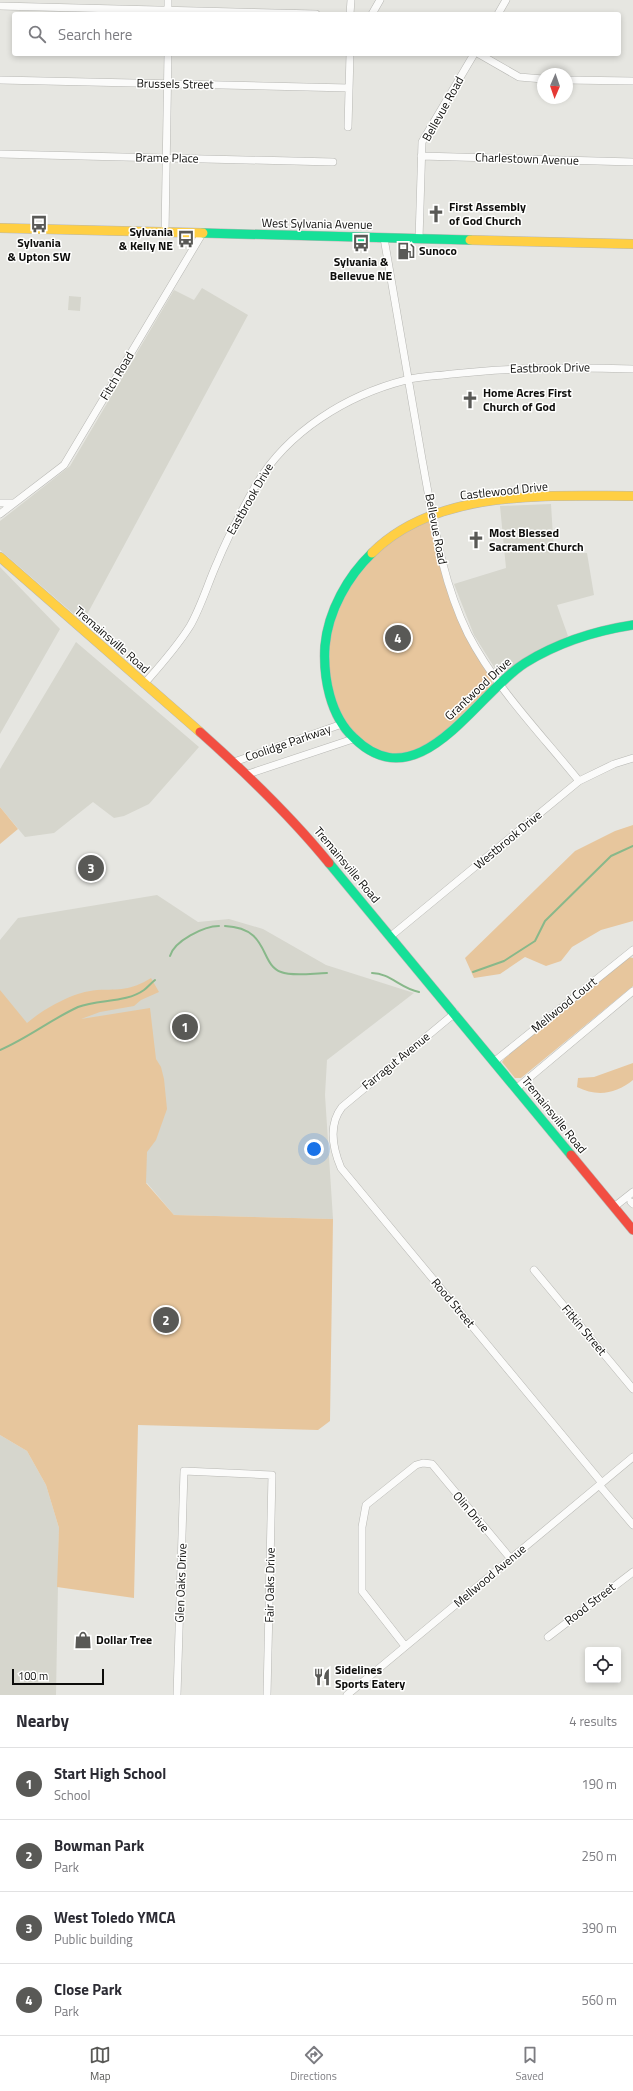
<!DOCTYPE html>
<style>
:root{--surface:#fff;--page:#f2f2f3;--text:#2b2b33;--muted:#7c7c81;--line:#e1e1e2;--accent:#595956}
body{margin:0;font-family:"Titillium Web",sans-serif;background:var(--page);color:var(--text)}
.controls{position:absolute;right:12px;bottom:12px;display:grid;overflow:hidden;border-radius:4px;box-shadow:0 2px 6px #0003}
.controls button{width:36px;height:36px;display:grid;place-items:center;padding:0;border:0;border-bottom:1px solid var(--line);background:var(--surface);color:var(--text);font:20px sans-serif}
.compass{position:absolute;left:537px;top:68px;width:36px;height:36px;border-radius:50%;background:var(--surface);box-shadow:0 2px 6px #0003;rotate:182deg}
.scale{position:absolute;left:12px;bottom:10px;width:92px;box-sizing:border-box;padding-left:4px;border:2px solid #0d0d0b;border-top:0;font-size:11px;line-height:14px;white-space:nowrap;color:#0d0d0b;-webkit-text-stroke:3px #fffffe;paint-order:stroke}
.you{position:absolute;left:314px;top:1149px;width:14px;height:14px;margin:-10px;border:3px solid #fff;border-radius:50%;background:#1a73e8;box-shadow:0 0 0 6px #1a73e833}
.badge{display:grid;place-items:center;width:26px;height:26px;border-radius:50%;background:var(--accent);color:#fff;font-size:13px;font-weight:700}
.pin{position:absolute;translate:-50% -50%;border:2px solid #fff;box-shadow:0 1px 4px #0006}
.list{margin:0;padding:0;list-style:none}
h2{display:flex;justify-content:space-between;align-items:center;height:52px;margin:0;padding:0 16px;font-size:17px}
h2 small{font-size:13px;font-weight:400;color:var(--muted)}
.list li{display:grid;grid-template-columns:26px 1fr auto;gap:12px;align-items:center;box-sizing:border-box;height:72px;padding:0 16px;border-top:1px solid var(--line)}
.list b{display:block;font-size:15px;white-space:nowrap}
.list p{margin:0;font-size:13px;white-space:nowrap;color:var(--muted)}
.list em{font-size:13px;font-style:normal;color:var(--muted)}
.icon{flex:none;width:22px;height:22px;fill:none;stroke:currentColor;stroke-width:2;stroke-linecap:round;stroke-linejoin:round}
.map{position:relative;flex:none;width:633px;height:1695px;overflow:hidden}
.search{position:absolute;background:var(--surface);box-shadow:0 2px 6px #0003;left:12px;right:12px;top:12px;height:44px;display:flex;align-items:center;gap:10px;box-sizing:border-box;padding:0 14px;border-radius:4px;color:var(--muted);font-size:15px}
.sheet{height:340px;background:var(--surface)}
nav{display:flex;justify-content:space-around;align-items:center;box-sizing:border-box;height:56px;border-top:1px solid var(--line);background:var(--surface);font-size:11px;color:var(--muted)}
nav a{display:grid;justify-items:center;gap:2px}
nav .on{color:var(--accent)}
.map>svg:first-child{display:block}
</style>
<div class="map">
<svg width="633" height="1695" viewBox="0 0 633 1695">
<rect width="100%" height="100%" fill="#e6e6e1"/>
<path fill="#d6d6cd" d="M 202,288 L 248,315 L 83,622 L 0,550 L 0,521 L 70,466 L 174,290 L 194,300 Z
M 69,296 L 81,297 L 80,311 L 68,310 Z
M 551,504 L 554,553 L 587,553 L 594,595 L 557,605 L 568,636 L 499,675 L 474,635 L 454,584 L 506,568 L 500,506 Z
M 0,567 L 60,629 L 0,734 Z
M 76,642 L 199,747 L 149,804 L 124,816 L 114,818 L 93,802 L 54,833 L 25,837 L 0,807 L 0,769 Z
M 157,895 L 198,922 L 229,919 L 263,929 L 326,965 L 414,993 L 327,1060 L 325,1095 L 333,1219 L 174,1215 L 147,1183 L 85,1183 L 0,1093 L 0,940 L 18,918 Z
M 0,1435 L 27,1451 L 46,1485 L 59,1528 L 56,1695 L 0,1695 Z"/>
<path fill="#e7c69d" d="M 428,520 L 430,522 L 445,585 L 493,684 L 441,735 L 423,748 L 412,753 L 386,753 L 372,748 L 359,737 L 346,723 L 338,709 L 329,682 L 330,631 L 352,579 L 387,540 Z
M 0,807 L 18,829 L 0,844 Z
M 633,825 L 633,921 L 601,930 L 572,947 L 561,961 L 546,966 L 525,957 L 500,974 L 474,978 L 465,958 L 575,851 L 615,831 Z
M 628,957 L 633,958 L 633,986 L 521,1078 L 515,1078 L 502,1062 L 505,1058 Z
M 151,978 L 159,992 L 141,1000 L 134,1006 L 100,1012 L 81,1019 L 150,1008 L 156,1059 L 161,1067 L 164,1079 L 167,1109 L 156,1140 L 147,1152 L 146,1183 L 174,1215 L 333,1219 L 330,1421 L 318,1430 L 138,1425 L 134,1598 L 57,1587 L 59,1528 L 46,1485 L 27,1451 L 0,1435 L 0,990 L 27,1023 C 45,1008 73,992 97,990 C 120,989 130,991 151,978 Z
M 633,1063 L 633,1080 C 616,1094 597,1097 577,1087 L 578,1078 L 594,1077 Z"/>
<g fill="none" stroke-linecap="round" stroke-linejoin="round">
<path stroke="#88b88a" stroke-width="2" d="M 225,926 C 270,928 259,964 281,972 C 293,977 314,973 327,973
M 170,956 C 174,941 204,926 219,926
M 473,972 L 504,961 L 535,941 L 545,921 L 611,856 L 633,846
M 372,973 C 390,973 401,989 419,992
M 0,1050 C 28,1038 50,1020 78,1007 C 98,999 126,1003 144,990 C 148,987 151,983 155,980"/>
<g stroke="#b7b7b3" stroke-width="8">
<path id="street" d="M 0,6 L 316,14
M 168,14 L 168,0
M 350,14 L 351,0
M 372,14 L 380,0
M 498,14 L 506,0
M 479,54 L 519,77 L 543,79
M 0,80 L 349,88
M 567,80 L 633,81
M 348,127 L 350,54
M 0,154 L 333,162
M 421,156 L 633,162
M 165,233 L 168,54
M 384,238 C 397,312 409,385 422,459 C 433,518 441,579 468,634 C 496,688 541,734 579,781
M 419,239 L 422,142 L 474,54
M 0,503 L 14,503
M 0,514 L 64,465 L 202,234
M 144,684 C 160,666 177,647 190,626 C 201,607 208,583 217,563 C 228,536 242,510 256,485 C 288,431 347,395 406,380 C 421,376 437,376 452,374 C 512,367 572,367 633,369
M 234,762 L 342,724
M 248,774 L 353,739
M 391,936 L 579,781 L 614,764 L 633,758
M 455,1013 L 342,1107 C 328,1125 333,1149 341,1168 L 602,1483
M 495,1061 L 633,950
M 517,1088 L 633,991
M 631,1202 L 633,1204
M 614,1207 L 633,1192
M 534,1270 L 633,1389
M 600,1486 L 633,1525
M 548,1637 L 633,1572
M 405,1646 L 362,1591 L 362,1527 L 366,1505 L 416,1465 L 423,1463 L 432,1464 L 511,1559
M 177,1695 L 184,1471 L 272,1475 L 267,1695
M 347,1695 L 633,1457"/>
</g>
<g stroke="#b7b7b3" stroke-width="10">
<path id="fast" d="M 203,233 L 470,240
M 372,553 C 348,576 328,611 325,646 C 323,677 330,716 354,738 C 419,802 476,694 525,663 C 559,642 594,631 633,625
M 329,863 L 571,1155"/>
</g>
<g stroke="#b7b7b3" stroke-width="10">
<path id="slow" d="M 0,228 L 203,233
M 470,240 L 633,244
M 372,553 C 437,488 548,496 633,496
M 0,557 L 200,732"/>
</g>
<g stroke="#b7b7b3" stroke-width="10">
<path id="jam" d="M 200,732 C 246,773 290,815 329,863
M 571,1155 L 633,1230"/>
</g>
<use href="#street" stroke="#fbfbfa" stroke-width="7"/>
<use href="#fast" stroke="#16e098" stroke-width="9"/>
<use href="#slow" stroke="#ffcf43" stroke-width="9"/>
<use href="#jam" stroke="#f24e42" stroke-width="9"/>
</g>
<defs>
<g id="church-bare" transform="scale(1.38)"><path d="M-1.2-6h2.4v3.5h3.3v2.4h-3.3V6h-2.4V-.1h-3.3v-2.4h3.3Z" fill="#595956" stroke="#fffffe" stroke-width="2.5" paint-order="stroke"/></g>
<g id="bus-bare" transform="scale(1.38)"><path d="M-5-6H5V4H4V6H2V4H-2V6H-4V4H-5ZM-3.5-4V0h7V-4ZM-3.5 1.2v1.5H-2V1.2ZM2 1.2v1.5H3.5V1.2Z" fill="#595956" stroke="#fffffe" stroke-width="2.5" paint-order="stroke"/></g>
<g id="fuel-bare" transform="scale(1.38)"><path d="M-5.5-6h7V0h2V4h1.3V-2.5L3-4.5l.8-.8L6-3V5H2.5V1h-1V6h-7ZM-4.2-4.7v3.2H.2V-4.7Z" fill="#595956" stroke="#fffffe" stroke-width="2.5" paint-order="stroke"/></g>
<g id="shop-bare" transform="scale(1.38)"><path d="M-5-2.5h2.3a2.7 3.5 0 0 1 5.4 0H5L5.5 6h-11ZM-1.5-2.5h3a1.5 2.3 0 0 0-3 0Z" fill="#595956" stroke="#fffffe" stroke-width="2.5" paint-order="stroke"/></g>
<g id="restaurant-bare" transform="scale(1.38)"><path d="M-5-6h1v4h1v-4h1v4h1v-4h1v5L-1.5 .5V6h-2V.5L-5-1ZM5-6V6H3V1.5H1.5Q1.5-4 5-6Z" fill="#595956" stroke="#fffffe" stroke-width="2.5" paint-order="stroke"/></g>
</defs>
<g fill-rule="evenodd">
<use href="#church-bare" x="436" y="214"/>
<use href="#bus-bare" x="39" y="224"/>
<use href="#bus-bare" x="186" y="239"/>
<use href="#bus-bare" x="361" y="243"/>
<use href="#fuel-bare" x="406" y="251"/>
<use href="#church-bare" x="470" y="400"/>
<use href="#church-bare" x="476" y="540"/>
<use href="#shop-bare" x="83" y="1640"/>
<use href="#restaurant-bare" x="322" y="1677"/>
</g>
<g text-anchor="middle" stroke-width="3" stroke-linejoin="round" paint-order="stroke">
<g font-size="12" fill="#0d0d0b" stroke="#fffffe">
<text transform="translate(175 84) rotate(1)" y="4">Brussels Street</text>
<text transform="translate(443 109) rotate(-61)" y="4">Bellevue Road</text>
<text transform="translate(167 158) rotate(1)" y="4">Brame Place</text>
<text transform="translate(527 159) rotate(2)" y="4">Charlestown Avenue</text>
<text transform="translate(317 224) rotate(1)" y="4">West Sylvania Avenue</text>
<text transform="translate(550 368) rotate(-1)" y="4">Eastbrook Drive</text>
<text transform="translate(117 376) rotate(-59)" y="4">Fitch Road</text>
<text transform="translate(504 491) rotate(-6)" y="4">Castlewood Drive</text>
<text transform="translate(250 499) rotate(-60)" y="4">Eastbrook Drive</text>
<text transform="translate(436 529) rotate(79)" y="4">Bellevue Road</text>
<text transform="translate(112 640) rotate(41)" y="4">Tremainsville Road</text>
<text transform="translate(478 689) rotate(-43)" y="4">Grantwood Drive</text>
<text transform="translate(288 743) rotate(-19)" y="4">Coolidge Parkway</text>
<text transform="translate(508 840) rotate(-40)" y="4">Westbrook Drive</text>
<text transform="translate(347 865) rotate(50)" y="4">Tremainsville Road</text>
<text transform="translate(564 1005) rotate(-39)" y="4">Mellwood Court</text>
<text transform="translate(396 1061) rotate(-39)" y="4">Farragut Avenue</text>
<text transform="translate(554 1115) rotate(51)" y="4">Tremainsville Road</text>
<text transform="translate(453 1303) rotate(50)" y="4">Rood Street</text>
<text transform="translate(584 1330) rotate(50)" y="4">Fitkin Street</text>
<text transform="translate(471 1512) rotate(50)" y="4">Olin Drive</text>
<text transform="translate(490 1576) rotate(-40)" y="4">Mellwood Avenue</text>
<text transform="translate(181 1583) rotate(-88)" y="4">Glen Oaks Drive</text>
<text transform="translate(270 1585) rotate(-89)" y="4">Fair Oaks Drive</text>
<text transform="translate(590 1604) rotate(-38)" y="4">Rood Street</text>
</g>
<g font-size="12" font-weight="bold" fill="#0d0d0b" stroke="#fffffe" text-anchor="start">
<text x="449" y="211">First Assembly<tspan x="449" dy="14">of God Church</tspan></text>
<text x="173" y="236" text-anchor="end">Sylvania<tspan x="173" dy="14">&amp; Kelly NE</tspan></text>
<text x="39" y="247" text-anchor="middle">Sylvania<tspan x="39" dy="14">&amp; Upton SW</tspan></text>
<text x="419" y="255">Sunoco</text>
<text x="361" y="266" text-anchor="middle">Sylvania &amp;<tspan x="361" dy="14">Bellevue NE</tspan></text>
<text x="483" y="397">Home Acres First<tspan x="483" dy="14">Church of God</tspan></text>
<text x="489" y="537">Most Blessed<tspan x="489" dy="14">Sacrament Church</tspan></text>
<text x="96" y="1644">Dollar Tree</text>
<text x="335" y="1674">Sidelines<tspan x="335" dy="14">Sports Eatery</tspan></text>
</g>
</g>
</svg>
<div class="controls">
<button><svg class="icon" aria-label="locate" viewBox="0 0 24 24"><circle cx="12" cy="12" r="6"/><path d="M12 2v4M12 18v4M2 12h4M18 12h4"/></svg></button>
</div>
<svg class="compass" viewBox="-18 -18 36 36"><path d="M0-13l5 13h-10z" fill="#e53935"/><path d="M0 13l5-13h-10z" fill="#7c7c81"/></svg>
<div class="scale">100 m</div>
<div class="you"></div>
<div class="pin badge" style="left:185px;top:1027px">1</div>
<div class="pin badge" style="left:166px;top:1320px">2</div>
<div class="pin badge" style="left:91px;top:868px">3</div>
<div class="pin badge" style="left:398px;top:638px">4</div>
<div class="search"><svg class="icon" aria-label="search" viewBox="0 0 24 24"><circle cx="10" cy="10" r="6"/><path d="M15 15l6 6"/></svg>Search here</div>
</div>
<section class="sheet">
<h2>Nearby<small>4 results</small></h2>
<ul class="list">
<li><span class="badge">1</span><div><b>Start High School</b><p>School</p></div><em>190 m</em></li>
<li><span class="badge">2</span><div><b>Bowman Park</b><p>Park</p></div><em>250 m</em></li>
<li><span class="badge">3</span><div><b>West Toledo YMCA</b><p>Public building</p></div><em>390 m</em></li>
<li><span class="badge">4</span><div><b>Close Park</b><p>Park</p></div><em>560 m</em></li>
</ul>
</section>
<nav>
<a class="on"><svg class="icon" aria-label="map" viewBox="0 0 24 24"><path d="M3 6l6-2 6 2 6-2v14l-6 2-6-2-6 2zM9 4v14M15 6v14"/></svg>Map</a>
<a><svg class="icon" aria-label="directions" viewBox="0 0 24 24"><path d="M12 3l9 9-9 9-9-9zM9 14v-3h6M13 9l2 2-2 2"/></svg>Directions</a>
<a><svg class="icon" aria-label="saved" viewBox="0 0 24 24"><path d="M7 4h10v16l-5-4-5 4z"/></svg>Saved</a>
</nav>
